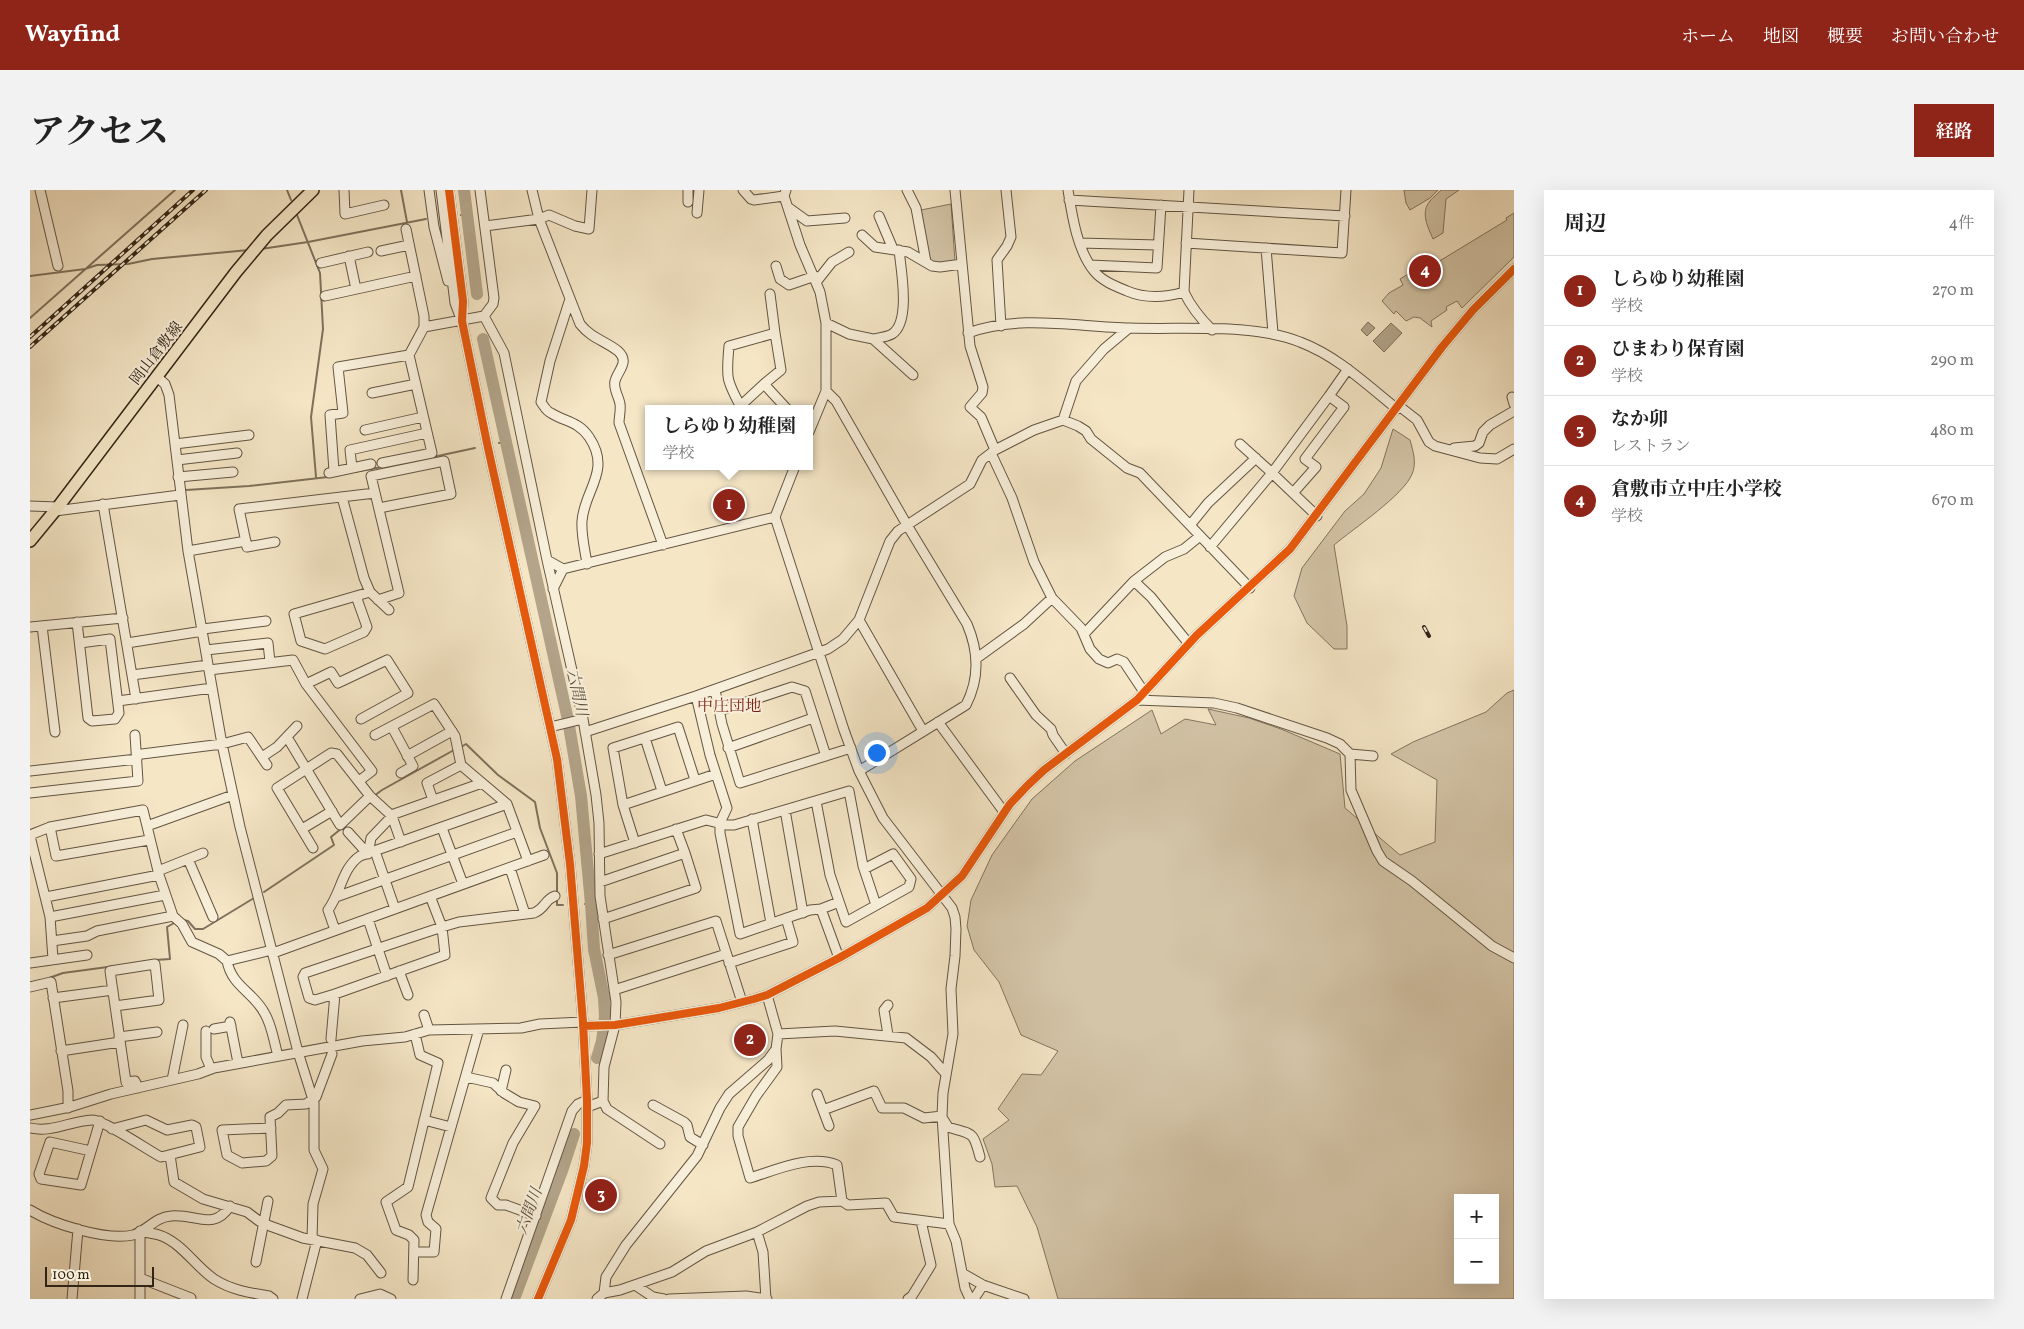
<!DOCTYPE html>
<html lang="ja">
<meta charset="utf-8">
<style>
:root{--surface:#fff;--page:#f2f2f2;--text:#222;--muted:#767676;--line:#e0e0e0;--accent:#8f2418}
body{margin:0;font-family:Vollkorn,"Noto Serif JP",serif;background:var(--page);color:var(--text)}
.controls{position:absolute;right:15px;bottom:15px;display:grid;overflow:hidden;border-radius:0px;box-shadow:0 5px 20px #0002}
.controls button{width:45px;height:45px;display:grid;place-items:center;padding:0;border:0;border-bottom:1px solid var(--line);background:var(--surface);color:var(--text);font:25px sans-serif}
.scale{position:absolute;left:15px;bottom:12px;width:109px;box-sizing:border-box;padding-left:5px;border:2px solid #322516;border-top:0;font-size:14px;line-height:18px;white-space:nowrap;color:#322516;-webkit-text-stroke:4px #f8efda;paint-order:stroke}
.you{position:absolute;left:846px;top:562px;width:18px;height:18px;margin:-12px;border:4px solid #fff;border-radius:50%;background:#1a73e8;box-shadow:0 0 0 8px #1a73e833}
.badge{display:grid;place-items:center;width:32px;height:32px;border-radius:50%;background:var(--accent);color:#fff;font-size:16px;font-weight:700}
.pin{position:absolute;translate:-50% -50%;border:2px solid #fff;box-shadow:0 1px 5px #0006}
.popup{position:absolute;left:615px;top:215px;width:168px;height:65px;box-sizing:border-box;display:grid;place-content:center;border-radius:0px;background:var(--surface);filter:drop-shadow(0 1px 4px #0005);font-size:16px;white-space:nowrap;color:var(--muted)}
.popup b{font-size:19px;color:var(--text)}
.popup::after{content:'';position:absolute;left:50%;top:100%;margin-left:-10px;border:10px solid transparent;border-top-color:var(--surface)}
.list{margin:0;padding:0;list-style:none}
h2{display:flex;justify-content:space-between;align-items:center;height:65px;margin:0;padding:0 20px;font-size:21px}
h2 small{font-size:16px;font-weight:400;color:var(--muted)}
.list li{display:grid;grid-template-columns:32px 1fr auto;gap:15px;align-items:center;box-sizing:border-box;height:70px;padding:0 20px;border-top:1px solid var(--line)}
.list b{display:block;font-size:19px;white-space:nowrap}
.list p{margin:0;font-size:16px;white-space:nowrap;color:var(--muted)}
.list em{font-size:16px;font-style:normal;color:var(--muted)}
.map{position:relative;flex:none;width:1484px;height:1109px;overflow:hidden;border-radius:0px}
header{display:flex;align-items:center;gap:30px;box-sizing:border-box;height:70px;padding:0 25px;background:var(--accent);color:#fff}
header strong{font-size:24px}
nav{display:flex;gap:28px;margin-inline-start:auto;font-size:18px}
.intro{display:flex;align-items:center;justify-content:space-between;box-sizing:border-box;height:120px;padding:0 30px}
h1{margin:0;font-size:35px}
.button{padding:12px 22px;border-radius:0px;background:var(--accent);color:#fff;font-size:18px;font-weight:700}
main{display:flex;gap:30px;padding:0 30px}
aside{flex:1;background:var(--surface);border-radius:0px;box-shadow:0 5px 20px #0002}
.map>svg:first-child{display:block}
</style>
<header>
<strong>Wayfind</strong>
<nav><a>ホーム</a><a>地図</a><a>概要</a><a>お問い合わせ</a></nav>
</header>
<div class="intro"><h1>アクセス</h1><a class="button">経路</a></div>
<main>
<div class="map">
<svg width="1484" height="1109" viewBox="0 0 1484 1109">
<rect width="100%" height="100%" fill="#f5e6c6"/>
<filter id="stains"><feTurbulence type="fractalNoise" baseFrequency=".004" numOctaves="4"/><feColorMatrix values="0 0 0 0 .2 0 0 0 0 .09 0 0 0 0 .02 0 0 0 .5 -.17"/></filter>
<radialGradient id="worn" r=".72"><stop offset=".6" stop-color="#630" stop-opacity="0"/><stop offset="1" stop-color="#630" stop-opacity=".3"/></radialGradient>
<path fill="#d4c5a8" stroke="#83755f" fill-rule="evenodd" d="M 1374,0 L 1408,0 L 1400,8 L 1380,20 L 1376,13 Z
M 1411,0 L 1429,0 L 1416,9 L 1413,43 L 1403,49 C 1398,37 1390,23 1400,11 C 1403,7 1408,4 1411,0 Z
M 921,14 L 925,72 L 910,76 L 897,72 L 886,21 Z
M 1484,23 L 1484,67 L 1432,118 L 1427,111 L 1416,117 L 1417,120 L 1401,131 L 1402,137 L 1390,128 L 1384,127 L 1376,131 L 1366,121 L 1364,124 L 1352,111 L 1359,103 L 1373,95 L 1370,89 L 1395,74 L 1398,78 L 1477,30 L 1476,28 Z
M 1363,239 L 1380,250 C 1383,261 1387,273 1382,284 C 1374,305 1323,339 1304,355 L 1317,436 L 1317,459 L 1304,459 L 1277,433 L 1264,406 L 1272,378 L 1315,321 L 1334,304 L 1351,278 Z
M 1484,500 L 1484,1109 L 1028,1109 L 1007,1037 L 987,996 L 965,997 L 962,974 L 953,949 L 979,930 L 968,919 L 992,884 L 1011,885 L 1028,861 L 991,845 L 969,792 L 944,760 L 937,736 L 941,710 L 962,665 L 1002,609 L 1045,571 L 1122,520 L 1131,544 L 1155,529 L 1186,535 L 1178,519 L 1219,528 L 1251,539 L 1310,564 L 1315,618 L 1370,665 L 1405,652 L 1407,590 L 1361,564 L 1383,552 L 1456,522 L 1477,503 ZM 1428,1008 L 1465,1008 L 1465,1090 L 1428,1090 Z"/>
<path fill="#b3a48a" stroke="#7f715c" d="M 1338,132 L 1345,138 L 1337,146 L 1331,140 Z
M 1361,133 L 1372,143 L 1354,162 L 1343,151 Z"/>
<g fill="none" stroke-linecap="round" stroke-linejoin="round">
<path stroke="#7f715c" stroke-width="2" d="M 257,0 L 261,10
M 371,0 L 377,32
M 267,25 L 290,83 L 293,139 L 281,227 L 286,287
M 431,25 L 437,24
M 231,59 L 278,52 L 396,29
M 0,86 L 55,79 L 67,75 L 98,74 L 122,69 L 219,60
M 0,128 L 145,0
M 469,253 L 475,252
M 403,267 L 445,258
M 324,282 L 352,277
M 156,300 L 219,296 L 298,287
M 431,557 L 436,554 L 468,585 L 505,612 L 510,638 L 527,683 L 527,703
M 344,606 L 352,600 L 424,560
M 234,702 L 304,655 L 301,647 L 312,638
M 527,707 L 527,715 L 533,715
M 555,714 L 561,714
M 153,730 L 158,731 L 165,739 L 173,739 L 224,708
M 125,770 L 140,769 L 137,737 L 146,732
M 19,788 L 33,783 L 85,776"/>
<path stroke="#b3a48a" stroke-width="12" d="M 434,0 L 447,104
M 453,149 L 538,530 L 551,606 L 561,714 L 564,759 L 574,808 L 575,827 L 572,851 L 567,868
M 484,1109 L 532,981 L 544,944"/>
<g stroke="#635542" stroke-width="11">
<path id="minor" d="M 10,0 L 28,76
M 314,0 L 315,24 L 354,15
M 399,0 L 404,37 L 418,91
M 411,0 L 425,113 L 431,129
M 419,0 L 433,111 L 432,131 L 458,258 L 527,569 L 540,674 L 553,832 L 557,910 L 557,953 L 554,976 L 541,1030 L 508,1109
M 502,0 L 509,29 L 550,134 C 562,149 574,150 588,161 C 600,172 588,180 585,191 C 583,199 589,207 590,214 C 591,220 589,227 589,233 L 633,355
M 713,0 L 721,9 L 724,10 L 754,6
M 756,0 L 754,6 L 770,55 L 790,102 L 796,133 L 796,201 L 779,242
M 877,0 L 886,18 L 896,72
M 925,0 L 940,156 L 953,197 L 952,203 L 940,217 L 951,227 L 965,260
M 1038,0 C 1042,25 1047,60 1064,81 C 1072,91 1085,96 1097,101 C 1116,109 1134,108 1154,102
M 1159,0 L 1154,102 C 1161,117 1170,128 1182,140
M 1039,10 L 1315,26
M 658,12 L 658,0
M 759,18 L 777,31 L 815,28
M 667,23 L 669,0
M 849,26 L 863,59
M 455,36 L 509,29 L 519,25 L 545,36 L 559,39 L 562,0
M 376,39 L 394,126 L 394,137
M 832,45 L 845,57 L 878,62 L 902,76 L 910,77 L 932,74
M 1050,53 L 1128,55
M 1156,53 L 1312,63 L 1316,0
M 1236,58 L 1243,143
M 351,61 L 379,55
M 319,66 L 326,99
M 291,73 L 338,62
M 1060,75 L 1127,78 L 1131,15
M 746,76 L 750,89 L 759,95 L 785,86
M 787,91 L 802,72 L 819,62
M 740,104 L 745,143
M 295,106 L 386,86
M 540,109 L 520,171 L 511,212 C 514,216 516,221 521,223 C 535,232 548,231 559,247 C 582,281 554,300 552,331 C 551,345 555,360 557,374
M 454,126 L 474,163 L 517,370 L 553,529 L 566,605 L 569,633 L 570,706 L 586,812 L 585,835 L 574,877 L 573,911 L 557,917
M 796,133 L 819,144 L 843,149 L 883,185
M 971,136 L 967,70 L 977,56 L 981,47 L 976,0
M 938,143 C 989,124 1047,137 1100,138 C 1151,140 1224,133 1270,152 C 1307,166 1336,194 1367,219
M 843,149 C 848,148 857,147 862,144 C 881,132 871,80 869,60
M 127,187 L 135,194 L 139,205 L 158,361 L 192,554 L 210,637 L 268,862 L 284,913 L 284,960 L 293,979 L 283,1014 L 282,1049
M 796,201 L 806,211 L 877,335 L 937,434 C 949,462 950,488 936,515 L 829,581
M 342,203 L 386,194
M 1299,206 L 1318,179
M 1482,207 L 1484,214
M 1369,216 L 1387,230 L 1399,252 L 1405,256 L 1450,268 L 1467,269 L 1484,259
M 707,219 L 734,194
M 712,219 C 696,190 696,188 699,156 L 745,143 L 751,180 L 734,194 L 757,219
M 1033,230 L 1046,191 L 1074,159 L 1099,138
M 335,240 L 393,227
M 145,254 L 219,245
M 1210,254 L 1242,283 L 1299,206 L 1314,217 L 1275,269 L 1286,277 L 1263,303
M 1424,258 L 1445,256 L 1449,253 L 1453,242 L 1460,235 L 1484,221
M 961,263 L 982,308 L 1004,372 L 1022,408
M 147,270 L 207,263
M 352,273 L 402,263 L 379,165 L 394,137 L 454,126 L 463,114 L 464,108 L 450,0
M 765,276 L 745,327 L 814,540 L 829,581 L 853,628 L 922,718 L 925,727 L 926,739 L 925,766 L 921,799 L 923,844 L 913,903 L 912,926 L 919,1034 L 926,1051 L 935,1098 L 940,1109
M 322,278 L 320,260 L 397,243
M 304,281 L 300,225 L 313,223 L 308,177 L 379,165
M 299,283 L 341,274
M 148,287 L 203,282
M 312,307 L 334,388 L 340,402 L 359,420
M 73,314 L 106,509
M 0,316 L 28,317
M 25,321 L 150,305
M 1161,334 L 1178,313 L 1226,268
M 245,352 L 217,357 L 209,319 L 345,303
M 1180,357 L 1242,283 L 1287,326
M 158,361 L 216,351
M 517,370 L 533,379 L 745,327
M 1104,391 L 1121,407 L 1159,454
M 523,399 L 533,379
M 326,406 L 337,437 L 334,442 L 295,459 L 271,451 L 264,424 L 340,402
M 348,410 L 369,403 L 341,286 L 414,271 L 421,304 L 349,318
M 829,430 L 893,541
M 47,432 L 58,528 L 62,531 L 85,529 L 89,523 L 80,449 L 50,453
M 12,436 L 25,542
M 0,437 L 93,428
M 173,439 L 236,431
M 1055,443 L 1104,391 L 1135,367 L 1154,359 L 1170,346
M 97,453 L 173,441
M 176,460 L 238,453 L 240,472
M 947,468 L 994,434 L 1022,408 L 1051,438 L 1060,459 L 1069,469 L 1078,473 L 1087,469 L 1094,472 L 1114,502
M 179,480 L 263,470 L 276,494 L 301,482 L 308,493 L 357,470 L 378,503 L 331,529
M 102,485 L 178,475
M 980,488 L 1006,525 L 1021,539 L 1023,545 L 1036,564
M 276,494 L 342,581 L 329,591
M 685,500 L 692,534 L 710,593 L 821,558
M 666,506 L 680,565 L 697,618 L 690,633 L 690,643 L 710,744 L 780,720 L 791,719 L 809,712
M 1107,510 L 1184,513 L 1207,518 L 1297,548 L 1310,554 L 1320,564 L 1321,600 L 1347,661 L 1353,671 L 1382,691 L 1462,756 L 1484,768
M 88,511 L 182,498
M 689,521 L 762,497 L 775,501 L 796,566
M 908,532 L 974,622
M 362,537 L 383,576 L 371,583
M 520,537 L 553,529
M 555,542 L 666,506 L 798,459 L 813,449 L 829,430 L 860,351 L 868,341 L 940,294 L 952,270 L 965,260 L 1004,240 L 1033,230 L 1048,236 L 1056,241 L 1061,249 L 1097,278 L 1110,283 L 1220,398
M 345,545 L 404,514 L 425,546 L 431,575 L 477,614 L 498,671
M 257,547 L 310,635 L 340,606
M 615,548 L 632,601
M 698,558 L 783,528
M 112,564 L 192,554 L 218,547 L 237,575
M 1320,564 L 1343,566
M 377,566 L 422,541
M 232,567 L 247,557 L 267,536
M 0,581 L 107,569
M 0,603 L 108,591 L 105,545
M 403,610 L 397,593 L 431,575
M 786,611 L 800,685 L 816,732 L 879,697 L 881,689 L 863,664 L 834,679
M 593,615 L 686,584
M 755,620 L 773,723
M 722,629 L 741,733
M 117,636 L 203,605
M 412,638 L 433,694
M 272,639 L 302,621
M 646,639 L 655,663
M 318,642 L 338,664
M 0,645 L 20,637
M 0,646 L 20,727 L 23,769
M 119,650 L 26,666 L 20,637 L 113,620 L 129,685 L 143,726
M 605,653 L 593,615 L 583,558 L 648,537 L 665,590
M 283,658 L 247,598 L 301,563 L 307,564 L 340,606 L 362,626 L 371,652
M 345,661 L 365,719
M 338,664 L 341,648 L 364,624 L 452,593
M 569,664 L 676,630 L 696,635 L 704,635 L 819,601 L 833,676 L 846,715
M 158,669 L 183,727
M 480,678 L 495,724
M 128,681 L 173,663
M 570,692 L 655,663 L 666,698 L 573,729
M 400,706 L 412,737 L 415,765 L 305,804 L 285,810 L 279,808 L 273,787 L 275,783 L 412,737 L 429,732 L 504,723 C 516,718 514,710 525,706
M 16,707 L 129,685
M 306,707 L 487,642
M 791,719 L 809,768
M 20,727 L 135,705
M 338,729 L 357,786
M 305,740 L 298,720 C 311,703 312,678 330,666 L 477,614
M 22,751 L 57,746 L 67,741 L 143,726 L 152,734 L 162,752 L 189,764 L 197,771 L 242,760
M 243,763 L 514,665
M 578,765 L 686,731 L 712,812
M 197,771 C 202,797 224,802 235,824 C 242,836 244,852 248,866
M 0,773 L 57,765
M 699,773 L 763,752 L 756,728
M 369,781 L 378,805
M 0,797 L 21,792 L 38,901 L 38,918
M 584,800 L 696,764
M 737,805 L 748,844 L 746,859 L 747,877 L 726,906 L 708,937 L 708,946 L 720,988 C 746,980 780,964 807,975 L 812,1011
M 23,808 L 83,800
M 85,816 L 129,810 L 125,774 L 80,781 L 96,892 L 105,891 L 108,898
M 394,825 L 399,840
M 200,832 L 208,873
M 553,836 L 585,835 L 689,818 L 724,809 L 737,805 L 809,768 L 897,718 L 932,686 L 980,614 L 998,595 L 1014,580 L 1107,510 L 1167,445 L 1260,359 L 1412,157 L 1443,120 L 1484,79
M 184,839 L 201,836
M 176,841 L 176,867 L 181,879
M 748,844 L 805,841 L 876,848 L 901,867 L 916,884
M 858,845 L 854,820 L 858,815
M 89,847 L 127,842
M 301,849 L 305,804
M 31,861 L 90,852
M 436,887 L 463,893 L 474,903 L 489,912 L 505,916 L 483,953 L 461,1008 L 468,1015 L 476,1015 L 506,1026
M 142,890 L 153,835
M 471,901 L 476,880
M 787,904 L 793,920 L 844,901 L 852,918 L 874,918 L 894,928 L 912,926
M 573,911 L 577,919 L 630,954
M 623,915 L 654,932 L 657,935 L 660,947 L 673,955
M 793,920 L 799,936
M 0,925 L 40,917 L 81,904 L 168,884 L 184,878 L 332,851 L 375,847 L 399,840 L 491,838 L 510,834 L 553,832
M 913,929 L 918,937 C 943,945 943,940 950,967
M 394,930 L 421,937
M 0,938 C 22,943 40,931 62,930 C 72,929 118,960 131,967 L 170,957 L 166,937 L 162,935 L 137,940 L 116,930 L 82,939
M 241,938 L 192,940 L 197,965 L 212,973 L 236,971 L 242,966 L 240,927 L 248,923 L 256,915 L 276,914 L 286,907 L 302,864
M 61,961 L 20,952 L 9,984 L 11,989 L 51,995 L 70,931
M 140,965 L 144,992 L 173,1009 L 217,1022 L 229,1031 L 240,1036 L 273,1048 L 325,1058 L 337,1065 L 351,1083
M 0,1020 C 23,1034 76,1051 103,1045 C 117,1041 125,1027 141,1026 C 165,1023 183,1042 200,1016
M 110,1041 C 116,1043 123,1043 129,1045 C 151,1052 165,1076 184,1089 C 201,1100 220,1103 239,1106 L 243,1109
M 110,1041 L 110,1109
M 727,1042 L 733,1062 L 736,1109
M 384,1062 L 404,1062 L 406,1039 L 398,1032 L 396,1025 L 449,839
M 226,1072 L 238,1011
M 932,1083 L 953,1095 L 994,1109
M 110,1088 L 161,1108
M 383,1090 L 384,1050 L 379,1045 L 366,1040 L 356,1012 L 378,997 L 408,873 L 390,865 L 385,844
M 605,1095 L 623,1107 L 634,1109
M 574,1103 L 590,1100 L 642,1082 L 676,1061 L 727,1042 L 777,1016 L 789,1012 L 812,1011 L 818,1015 L 856,1013 L 864,1027 L 919,1034
M 42,1109 L 48,1039
M 272,1109 L 287,1050
M 330,1109 L 350,1104 L 361,1109
M 476,1109 L 542,921 L 548,914 L 557,910
M 567,1109 L 574,1103 L 576,1087 L 596,1055 L 667,966 L 690,918 L 699,904 L 738,870 L 746,859
M 639,1109 L 716,1106 L 737,1109
M 878,1109 L 882,1106 L 901,1075 L 891,1031
M 944,1109 L 953,1095"/>
</g>
<g stroke="#322516" stroke-width="14">
<path id="major" d="M 0,351 L 28,317 L 206,82 L 237,45 L 283,0"/>
</g>
<use href="#minor" stroke="#f8efda" stroke-width="9"/>
<use href="#major" stroke="#f5e6c6" stroke-width="11"/>
<g stroke="#322516" stroke-width="4">
<path id="rail" d="M 0,147 L 163,0
M 0,157 L 176,0
M 1394,437 L 1399,446"/>
</g>
<use href="#rail" stroke="#f8efda" stroke-width="2" stroke-dasharray="5.5" stroke-linecap="butt"/>
<g stroke="#f8efda" stroke-width="11">
<path id="cycleway" d="M 419,0 L 433,111 L 432,131 L 458,258 L 527,569 L 540,674 L 553,832 L 557,910 L 557,953 L 554,976 L 541,1030 L 508,1109
M 553,836 L 585,835 L 689,818 L 724,809 L 737,805 L 809,768 L 897,718 L 932,686 L 980,614 L 998,595 L 1014,580 L 1107,510 L 1167,445 L 1260,359 L 1412,157 L 1443,120 L 1484,79"/>
</g>
<use href="#cycleway" stroke="#e8590c" stroke-width="8"/>
</g>
<g text-anchor="middle" stroke-width="4" stroke-linejoin="round" paint-order="stroke">
<g font-size="15" fill="#322516" stroke="#f8efda">
<text transform="translate(126 163) rotate(-52)" y="5">岡山倉敷線</text>
</g>
<g font-size="16" font-style="italic" fill="#5f513f" stroke="#f8efda">
<text transform="translate(548 502) rotate(78)" y="6">六間川</text>
<text transform="translate(498 1021) rotate(-70)" y="6">六間川</text>
</g>
<g font-size="16" fill="#7a1f14" stroke="#f8efda">
<text x="699" y="521">中庄団地</text>
</g>
</g>
<rect width="100%" height="100%" filter="url(#stains)"/>
<rect width="100%" height="100%" fill="url(#worn)"/>
</svg>
<div class="controls">
<button>+</button>
<button>−</button>
</div>
<div class="scale">100 m</div>
<div class="you"></div>
<div class="pin badge" style="left:699px;top:315px">1</div>
<div class="popup"><b>しらゆり幼稚園</b>学校</div>
<div class="pin badge" style="left:720px;top:850px">2</div>
<div class="pin badge" style="left:571px;top:1005px">3</div>
<div class="pin badge" style="left:1395px;top:81px">4</div>
</div>
<aside>
<h2>周辺<small>4件</small></h2>
<ul class="list">
<li><span class="badge">1</span><div><b>しらゆり幼稚園</b><p>学校</p></div><em>270 m</em></li>
<li><span class="badge">2</span><div><b>ひまわり保育園</b><p>学校</p></div><em>290 m</em></li>
<li><span class="badge">3</span><div><b>なか卯</b><p>レストラン</p></div><em>480 m</em></li>
<li><span class="badge">4</span><div><b>倉敷市立中庄小学校</b><p>学校</p></div><em>670 m</em></li>
</ul>
</aside>
</main>
